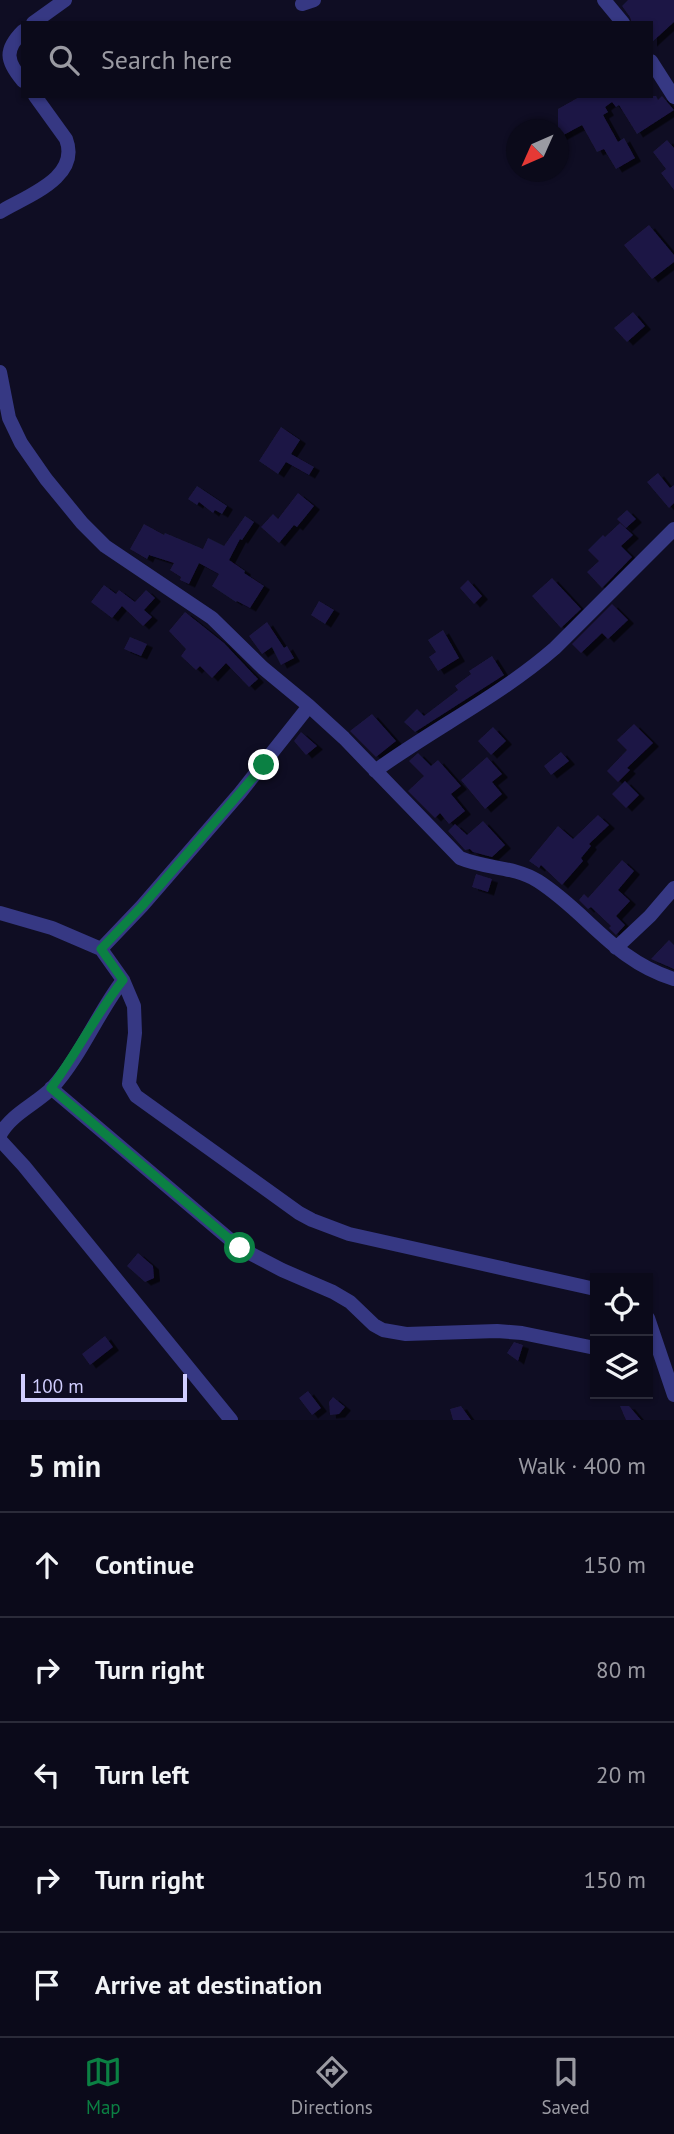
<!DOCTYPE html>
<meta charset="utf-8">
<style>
:root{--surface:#0b0a1a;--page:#191827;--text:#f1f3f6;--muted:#9a9aa2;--line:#2b2b39;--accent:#0b8043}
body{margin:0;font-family:"PT Sans",sans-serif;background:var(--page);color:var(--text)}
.controls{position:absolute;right:21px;bottom:21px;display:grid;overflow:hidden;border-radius:0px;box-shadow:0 2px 5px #0004}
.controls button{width:63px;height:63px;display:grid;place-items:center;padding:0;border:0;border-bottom:2px solid var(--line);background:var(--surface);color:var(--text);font:35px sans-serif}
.compass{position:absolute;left:506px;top:119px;width:63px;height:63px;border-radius:50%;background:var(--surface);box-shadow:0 2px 5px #0004;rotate:225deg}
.scale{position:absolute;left:21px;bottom:18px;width:166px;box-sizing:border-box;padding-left:7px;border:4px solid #d1ceff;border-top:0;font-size:19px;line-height:24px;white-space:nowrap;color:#d1ceff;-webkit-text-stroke:5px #0f0d23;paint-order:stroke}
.stop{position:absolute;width:21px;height:21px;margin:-16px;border:5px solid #0b8043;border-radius:50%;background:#fff}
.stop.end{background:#0b8043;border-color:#fff;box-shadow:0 2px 7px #0008}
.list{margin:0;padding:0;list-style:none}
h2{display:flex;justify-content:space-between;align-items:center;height:91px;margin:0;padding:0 28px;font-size:30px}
h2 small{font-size:23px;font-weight:400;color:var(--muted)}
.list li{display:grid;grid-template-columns:46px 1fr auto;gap:21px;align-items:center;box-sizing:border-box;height:105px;padding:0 28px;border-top:2px solid var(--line)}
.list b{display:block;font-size:26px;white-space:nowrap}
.list em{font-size:23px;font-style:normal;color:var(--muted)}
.icon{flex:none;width:38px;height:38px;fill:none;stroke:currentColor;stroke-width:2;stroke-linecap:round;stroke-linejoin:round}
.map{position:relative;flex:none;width:674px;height:1420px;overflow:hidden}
.search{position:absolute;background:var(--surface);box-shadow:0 2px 5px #0004;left:21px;right:21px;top:21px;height:77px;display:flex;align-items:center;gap:18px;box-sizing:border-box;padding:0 24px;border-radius:0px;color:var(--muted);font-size:26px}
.sheet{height:616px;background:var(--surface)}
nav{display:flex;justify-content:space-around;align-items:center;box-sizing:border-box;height:98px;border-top:2px solid var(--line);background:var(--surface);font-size:19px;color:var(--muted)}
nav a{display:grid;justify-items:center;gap:4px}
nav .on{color:var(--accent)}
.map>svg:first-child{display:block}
</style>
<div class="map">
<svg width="674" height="1420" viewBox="0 0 674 1420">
<defs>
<filter id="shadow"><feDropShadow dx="6" dy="3.5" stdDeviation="0" flood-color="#0009"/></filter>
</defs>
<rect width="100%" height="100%" fill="#0f0d23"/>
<path fill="#1e1844" filter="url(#shadow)" d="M 628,0 L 674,0 L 674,22 L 651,43 L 651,23 L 632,23 L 630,17 L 622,6 Z
M 581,96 L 656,96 L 658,100 L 662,96 L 674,110 L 637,134 L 619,105 L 616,107 L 612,102 L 605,107 L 608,112 L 603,115 L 618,142 L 624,138 L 635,158 L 616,169 L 604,149 L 597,152 L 582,125 L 558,138 L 558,109 Z
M 667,140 L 674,148 L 674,190 L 661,173 L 666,169 L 653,152 Z
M 649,225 L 674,255 L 674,262 L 652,279 L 624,245 Z
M 633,312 L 645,326 L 627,342 L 614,328 Z
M 281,427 L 300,440 L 291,454 L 314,467 L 309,475 L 286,462 L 278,474 L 259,461 Z
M 658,473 L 670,488 L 674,485 L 674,503 L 669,508 L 647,482 Z
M 197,486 L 227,506 L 222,514 L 215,510 L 213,513 L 199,502 L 197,505 L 188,499 Z
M 298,493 L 314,506 L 297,527 L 294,525 L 279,543 L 261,527 L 273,514 L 278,519 Z
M 627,510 L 636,519 L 626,528 L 617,519 Z
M 245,516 L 254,522 L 242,540 L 240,539 L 229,560 L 245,571 L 244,573 L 264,586 L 250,608 L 237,601 L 236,602 L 212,586 L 219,574 L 199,563 L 189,584 L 180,580 L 181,577 L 170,570 L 174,563 L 149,555 L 147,559 L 130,549 L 144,524 L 164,535 L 165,533 L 203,549 L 208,538 L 224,546 Z
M 620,523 L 633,535 L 621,546 L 632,557 L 602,588 L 587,572 L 599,561 L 588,550 L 603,535 L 605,537 Z
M 552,578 L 581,609 L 561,628 L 532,596 Z
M 468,580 L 482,596 L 474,604 L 460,588 Z
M 104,585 L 116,594 L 119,590 L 135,602 L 146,590 L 155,598 L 144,610 L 152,617 L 143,626 L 122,606 L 112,618 L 91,602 Z
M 319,601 L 334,610 L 325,624 L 311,615 Z
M 612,604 L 628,620 L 608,639 L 602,633 L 581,653 L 572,644 Z
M 185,612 L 224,643 L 258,679 L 249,687 L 226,663 L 212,678 L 200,666 L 196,670 L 181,656 L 186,649 L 169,631 Z
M 267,622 L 284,648 L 287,646 L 294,658 L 281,665 L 272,647 L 262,654 L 249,636 Z
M 443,630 L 459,658 L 438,671 L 429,657 L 436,652 L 428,640 Z
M 130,637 L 147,644 L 141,656 L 124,649 Z
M 492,656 L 504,675 L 415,732 L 404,722 L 417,709 L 424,716 L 458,690 L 455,686 L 471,674 L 469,671 Z
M 372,714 L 396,741 L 376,757 L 350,731 Z
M 634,724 L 653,743 L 627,768 L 630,770 L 618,782 L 607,771 L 627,750 L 617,740 Z
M 493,727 L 506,741 L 491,755 L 478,741 Z
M 301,732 L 317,746 L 306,755 L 294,741 Z
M 561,752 L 569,761 L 551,775 L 544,766 Z
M 418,753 L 431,766 L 438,760 L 461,786 L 451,794 L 465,811 L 449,824 L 440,813 L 435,818 L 408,791 L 424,776 L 409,761 Z
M 487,757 L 502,774 L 492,782 L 502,794 L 485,809 L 461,780 Z
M 625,781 L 639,795 L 626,808 L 612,794 Z
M 598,815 L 609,825 L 589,844 L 591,846 L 581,858 L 583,861 L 562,885 L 541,865 L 539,868 L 529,861 L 558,826 L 573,839 Z
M 483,821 L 505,845 L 492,857 L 473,852 L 470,849 L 465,850 L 448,831 L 455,824 L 467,835 Z
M 622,860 L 634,871 L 618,890 L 630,901 L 616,916 L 625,925 L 616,935 L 609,928 L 611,926 L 591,907 L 588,909 L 579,900 L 584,894 L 588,898 Z
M 476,874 L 492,879 L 488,892 L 472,887 Z
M 669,940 L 674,945 L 674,969 L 651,959 Z
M 138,1253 L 153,1266 L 154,1278 L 145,1282 L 127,1266 Z
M 105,1336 L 113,1347 L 90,1365 L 82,1354 Z
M 514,1342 L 523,1345 L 518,1361 L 507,1353 Z
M 308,1391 L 321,1408 L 312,1415 L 299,1398 Z
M 333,1397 L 345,1407 L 339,1414 L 330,1415 L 329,1402 Z
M 461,1406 L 471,1420 L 453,1420 L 450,1409 Z
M 620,1406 L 629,1406 L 641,1420 L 626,1420 Z"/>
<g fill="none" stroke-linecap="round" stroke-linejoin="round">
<path stroke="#363883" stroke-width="14" d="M 604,0 L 623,23
M 302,4 L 314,0
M 33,23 L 65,0
M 23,31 C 4,50 6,61 23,81
M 651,61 L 674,97
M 0,212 C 26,196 81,178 66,139 L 35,96
M 0,372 L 9,418 L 21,443 L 46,479 L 82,523 L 105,546 L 212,618 L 263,668 L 309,706
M 375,771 C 434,728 500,696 555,648 L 674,529
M 0,913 L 52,928 L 101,949 L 123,980 L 134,1006 L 135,1033 L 129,1084 L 136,1096 L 299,1213 L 312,1220 L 349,1234 L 595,1289
M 616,948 L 650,916 L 674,888
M 101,949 L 142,906 L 240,793 L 309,706 L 344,738 L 460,858 C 486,869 514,866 538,881 C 588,913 613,960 674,979
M 123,980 C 97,1014 81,1056 52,1088 C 36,1104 11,1114 0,1135 L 0,1140 L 24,1166 L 231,1420
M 51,1088 L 240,1248 L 282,1270 L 333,1292 L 350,1302 L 374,1325 L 383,1330 L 406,1334 L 497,1331 L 522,1333 L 595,1348
M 648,1318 L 674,1395"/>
</g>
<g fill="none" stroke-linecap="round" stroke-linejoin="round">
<path stroke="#0b8043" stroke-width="9" d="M 240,1248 L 51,1088 C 77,1053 96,1014 123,980 L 101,949 L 142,906 L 264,765"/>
</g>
</svg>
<div class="controls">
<button><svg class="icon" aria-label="locate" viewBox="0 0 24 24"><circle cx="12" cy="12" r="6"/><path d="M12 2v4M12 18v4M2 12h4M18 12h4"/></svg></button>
<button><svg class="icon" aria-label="layers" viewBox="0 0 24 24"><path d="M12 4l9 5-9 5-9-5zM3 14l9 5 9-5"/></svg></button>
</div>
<svg class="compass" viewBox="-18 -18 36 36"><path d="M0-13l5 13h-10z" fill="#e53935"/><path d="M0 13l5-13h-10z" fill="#9a9aa2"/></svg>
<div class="scale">100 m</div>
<div class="stop" style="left:240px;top:1248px"></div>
<div class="stop end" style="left:264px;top:765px"></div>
<div class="search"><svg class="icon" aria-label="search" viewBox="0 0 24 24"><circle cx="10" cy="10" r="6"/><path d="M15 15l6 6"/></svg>Search here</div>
</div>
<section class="sheet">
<h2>5 min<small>Walk · 400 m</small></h2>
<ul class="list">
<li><svg class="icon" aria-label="ahead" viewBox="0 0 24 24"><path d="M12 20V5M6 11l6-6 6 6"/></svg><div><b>Continue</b></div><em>150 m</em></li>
<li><svg class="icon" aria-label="right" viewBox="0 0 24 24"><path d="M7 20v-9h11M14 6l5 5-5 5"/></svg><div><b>Turn right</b></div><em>80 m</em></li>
<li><svg class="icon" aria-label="left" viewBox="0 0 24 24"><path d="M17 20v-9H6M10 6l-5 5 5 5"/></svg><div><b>Turn left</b></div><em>20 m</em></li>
<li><svg class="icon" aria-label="right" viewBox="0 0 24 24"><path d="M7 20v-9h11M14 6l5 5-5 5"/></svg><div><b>Turn right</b></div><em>150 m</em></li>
<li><svg class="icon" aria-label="arrive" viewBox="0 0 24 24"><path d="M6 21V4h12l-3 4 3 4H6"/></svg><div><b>Arrive at destination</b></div></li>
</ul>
</section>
<nav>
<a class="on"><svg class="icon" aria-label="map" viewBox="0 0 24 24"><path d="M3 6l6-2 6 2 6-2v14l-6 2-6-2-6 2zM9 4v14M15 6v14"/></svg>Map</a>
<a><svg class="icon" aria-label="directions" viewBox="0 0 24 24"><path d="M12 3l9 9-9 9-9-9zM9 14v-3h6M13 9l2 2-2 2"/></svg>Directions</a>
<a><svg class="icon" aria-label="saved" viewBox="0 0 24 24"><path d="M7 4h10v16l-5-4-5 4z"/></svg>Saved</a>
</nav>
